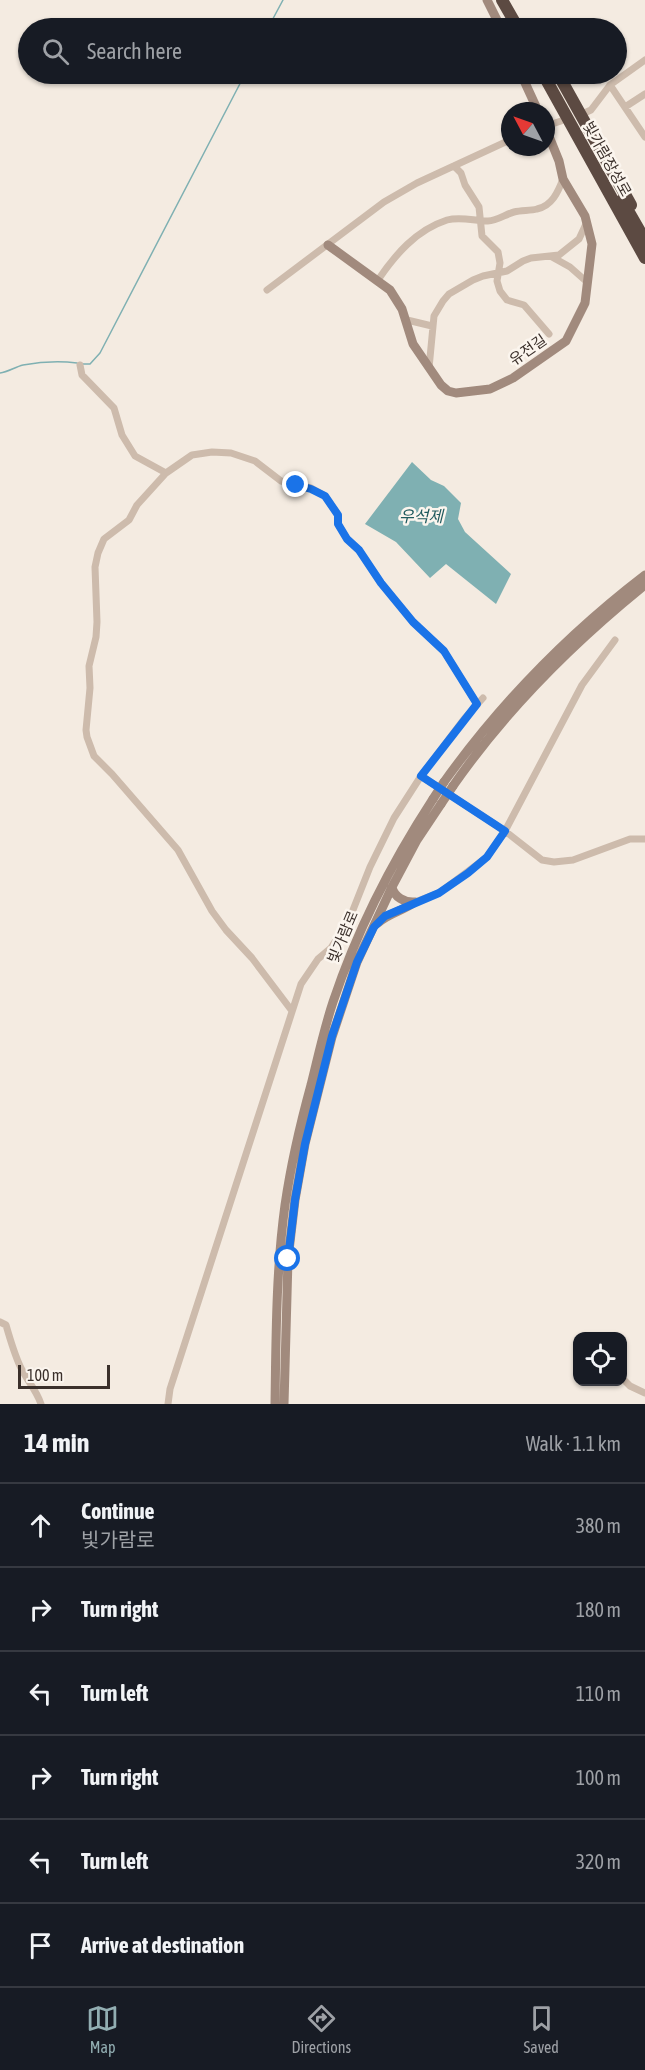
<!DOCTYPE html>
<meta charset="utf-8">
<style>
:root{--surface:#171b24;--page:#20242c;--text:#f1f3f6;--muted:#9ea1a6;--line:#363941;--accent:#92aeb2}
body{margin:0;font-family:"Asap Condensed","Noto Sans KR",sans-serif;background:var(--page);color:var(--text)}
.controls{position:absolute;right:18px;bottom:18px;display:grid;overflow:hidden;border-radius:12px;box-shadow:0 2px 4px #0004}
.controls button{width:54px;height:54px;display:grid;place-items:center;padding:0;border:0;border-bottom:2px solid var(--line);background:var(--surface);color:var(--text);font:30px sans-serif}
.compass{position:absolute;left:501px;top:102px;width:54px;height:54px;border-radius:50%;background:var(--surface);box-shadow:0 2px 4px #0004;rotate:311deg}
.scale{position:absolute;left:18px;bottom:15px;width:92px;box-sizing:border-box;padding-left:6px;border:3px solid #3b302b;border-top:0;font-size:16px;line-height:21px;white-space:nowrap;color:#3b302b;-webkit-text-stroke:4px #fbf5ee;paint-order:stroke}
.stop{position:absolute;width:18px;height:18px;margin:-14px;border:4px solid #1a73e8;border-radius:50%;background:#fff}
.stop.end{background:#1a73e8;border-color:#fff;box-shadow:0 2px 6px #0008}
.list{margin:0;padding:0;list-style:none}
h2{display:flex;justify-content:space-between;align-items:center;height:78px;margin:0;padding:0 24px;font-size:26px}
h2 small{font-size:20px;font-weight:400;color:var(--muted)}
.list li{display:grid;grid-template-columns:39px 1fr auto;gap:18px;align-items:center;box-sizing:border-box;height:84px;padding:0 24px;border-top:2px solid var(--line)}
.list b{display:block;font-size:22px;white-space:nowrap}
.list p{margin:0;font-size:20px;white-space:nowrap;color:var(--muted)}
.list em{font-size:20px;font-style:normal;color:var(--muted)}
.icon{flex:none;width:33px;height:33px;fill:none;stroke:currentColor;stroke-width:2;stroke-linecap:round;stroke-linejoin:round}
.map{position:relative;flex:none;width:645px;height:1404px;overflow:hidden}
.search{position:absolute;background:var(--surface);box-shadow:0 2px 4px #0004;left:18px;right:18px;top:18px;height:66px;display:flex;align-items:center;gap:15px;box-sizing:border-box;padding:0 21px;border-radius:33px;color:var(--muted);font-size:22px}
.sheet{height:582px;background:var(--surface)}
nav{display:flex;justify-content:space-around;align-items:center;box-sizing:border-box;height:84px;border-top:2px solid var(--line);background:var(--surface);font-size:16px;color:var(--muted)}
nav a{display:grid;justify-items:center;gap:3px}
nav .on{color:var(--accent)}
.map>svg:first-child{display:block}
</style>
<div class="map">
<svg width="645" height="1404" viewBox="0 0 645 1404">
<rect width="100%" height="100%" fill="#f4ebe1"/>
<path fill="#7fb0b2" d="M 412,462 L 431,480 L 444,486 L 461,503 L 458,519 L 465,532 L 511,574 L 496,604 L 446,564 L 430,578 L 396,542 L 365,524 Z"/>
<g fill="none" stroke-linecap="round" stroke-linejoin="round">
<path stroke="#7fb0b2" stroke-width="1.5" d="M 268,28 L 283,0
M 82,364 L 90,364 L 100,353 L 245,74
M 0,373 C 8,372 15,367 23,365 C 40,362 60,361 77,363"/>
<path stroke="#cdbbac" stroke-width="7" d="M 610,85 L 645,137
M 625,107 L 645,94
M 582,114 L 591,110 L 610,85 L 645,60
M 546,126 L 561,121
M 454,166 L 461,173 L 465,185 L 479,207 L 482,236 L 498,252 L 500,263 L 497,281 L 500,291 L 507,300 L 524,305 L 549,334
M 552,257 L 570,267 L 587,282
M 378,280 C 395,255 416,230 447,220 C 461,216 474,221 488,221 C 497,221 506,214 514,212 C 522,210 530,211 537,209 C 552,206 558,192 563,179
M 267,290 L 384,202 L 417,183 L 510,140
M 407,320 L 432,326
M 80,365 L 82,375 L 114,408 L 122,435 L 135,456 L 166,473 L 192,455 L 212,452 L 231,453 L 255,461 L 281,481 L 311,488 L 325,496 L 338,515 L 338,524 L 347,539 L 359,550 L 381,583 L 413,622 L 444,651 L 477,704
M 429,368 L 434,316 L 443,301 L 449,294 L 473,280 L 483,276 L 507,271 L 523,261 L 531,258 L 559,255 L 579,239 L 586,224
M 166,473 L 137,505 L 129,520 L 104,539 L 98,553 L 95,567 L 97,622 L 96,637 L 89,666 L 90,688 L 86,730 L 87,737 L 94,756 L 112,774 L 178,850 L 212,911 L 226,930 L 252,958 L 292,1011
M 421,776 L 505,831 L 542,860 L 554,862 L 573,860 L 630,839 L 645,839
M 415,902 L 439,893 L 487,857 L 505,831 L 582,685 L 615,640
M 0,1322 L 6,1325 C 10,1339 14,1353 20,1366 C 27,1381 36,1389 41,1404
M 622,1378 L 630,1386 L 645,1393
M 168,1404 L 170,1389 L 301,984 L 318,959 L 331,948 L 349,920 L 370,867 L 394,818 L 421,776 L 464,719 L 483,698"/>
<path stroke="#a18a7d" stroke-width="9" d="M 487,0 L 501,28
M 521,74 L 538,111
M 328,245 L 390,290 L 402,309 L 413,344 L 441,385 L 448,391 L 456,393 L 490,389 L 513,378 L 566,341 L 585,303 L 592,244 L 585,216 L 563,179 L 559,161 L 546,129
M 444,782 C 500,704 568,634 645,575
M 453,786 C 506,710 572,644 645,585
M 392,887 C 394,897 405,903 415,902
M 378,923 C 389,913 403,911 415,902
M 275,1404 C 276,1338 276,1270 285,1205 C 291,1164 300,1125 311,1085 C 318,1057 324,1029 333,1002 C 357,930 392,862 433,799
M 284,1404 L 288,1259 L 295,1200 L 305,1144 L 332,1037 L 357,962 L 392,887 L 417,840 L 441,804"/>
<path stroke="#5c4a42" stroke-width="12" d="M 502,0 L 518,28
M 543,74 L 645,258
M 558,74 L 631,205
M 622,200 L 645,240"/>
<path stroke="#a18a7d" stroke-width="9" d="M 433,799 L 444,782
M 441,804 L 453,786"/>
</g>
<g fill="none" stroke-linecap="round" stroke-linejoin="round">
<path stroke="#1a73e8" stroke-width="8" d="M 288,1259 L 295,1200 L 305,1144 L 332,1036 L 357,962 L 374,927 L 385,916 L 439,893 L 468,873 L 487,857 L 505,831 L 421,776 L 477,704 L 444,651 L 413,622 L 381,583 L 359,550 L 347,539 L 338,524 L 338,515 L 325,496 L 311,489 L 296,485"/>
</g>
<g text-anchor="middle" stroke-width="5" stroke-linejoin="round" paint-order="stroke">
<g font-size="15" fill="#3b302b" stroke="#fbf5ee">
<text transform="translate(607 159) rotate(61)" y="5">빛가람장성로</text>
<text transform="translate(528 350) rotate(-35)" y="5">유전길</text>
<text transform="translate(343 937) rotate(-67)" y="5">빛가람로</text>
</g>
<g font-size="16" font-style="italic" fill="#1f5a5e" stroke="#fbf5ee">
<text x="421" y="522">우석제</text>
</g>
</g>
</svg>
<div class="controls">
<button><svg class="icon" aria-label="locate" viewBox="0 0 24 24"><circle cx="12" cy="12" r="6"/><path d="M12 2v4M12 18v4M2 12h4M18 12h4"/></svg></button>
</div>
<svg class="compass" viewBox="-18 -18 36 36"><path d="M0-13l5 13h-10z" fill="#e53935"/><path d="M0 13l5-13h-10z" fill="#9ea1a6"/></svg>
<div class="scale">100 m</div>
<div class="stop" style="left:288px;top:1259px"></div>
<div class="stop end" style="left:296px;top:485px"></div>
<div class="search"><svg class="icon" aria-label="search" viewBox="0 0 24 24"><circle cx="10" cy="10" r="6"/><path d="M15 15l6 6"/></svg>Search here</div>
</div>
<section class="sheet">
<h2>14 min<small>Walk · 1.1 km</small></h2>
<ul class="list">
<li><svg class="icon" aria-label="ahead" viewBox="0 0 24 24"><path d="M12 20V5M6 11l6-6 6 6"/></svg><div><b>Continue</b><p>빛가람로</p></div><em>380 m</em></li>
<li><svg class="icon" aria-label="right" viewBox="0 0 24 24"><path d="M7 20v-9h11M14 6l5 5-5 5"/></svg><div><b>Turn right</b></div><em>180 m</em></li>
<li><svg class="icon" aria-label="left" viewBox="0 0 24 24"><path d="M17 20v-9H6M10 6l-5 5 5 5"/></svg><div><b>Turn left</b></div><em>110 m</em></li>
<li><svg class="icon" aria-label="right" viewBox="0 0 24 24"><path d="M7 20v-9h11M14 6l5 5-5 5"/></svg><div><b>Turn right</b></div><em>100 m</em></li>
<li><svg class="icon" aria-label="left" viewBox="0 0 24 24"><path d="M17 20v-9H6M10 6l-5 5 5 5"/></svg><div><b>Turn left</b></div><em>320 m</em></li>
<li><svg class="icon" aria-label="arrive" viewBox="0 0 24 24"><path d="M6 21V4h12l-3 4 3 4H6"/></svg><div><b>Arrive at destination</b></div></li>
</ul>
</section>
<nav>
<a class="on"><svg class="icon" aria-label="map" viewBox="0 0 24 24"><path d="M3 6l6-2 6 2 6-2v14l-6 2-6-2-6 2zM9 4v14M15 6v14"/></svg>Map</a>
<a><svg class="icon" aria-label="directions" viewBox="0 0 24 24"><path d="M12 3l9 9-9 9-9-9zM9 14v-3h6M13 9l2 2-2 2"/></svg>Directions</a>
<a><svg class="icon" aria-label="saved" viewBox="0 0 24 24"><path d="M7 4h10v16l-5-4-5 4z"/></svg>Saved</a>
</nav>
